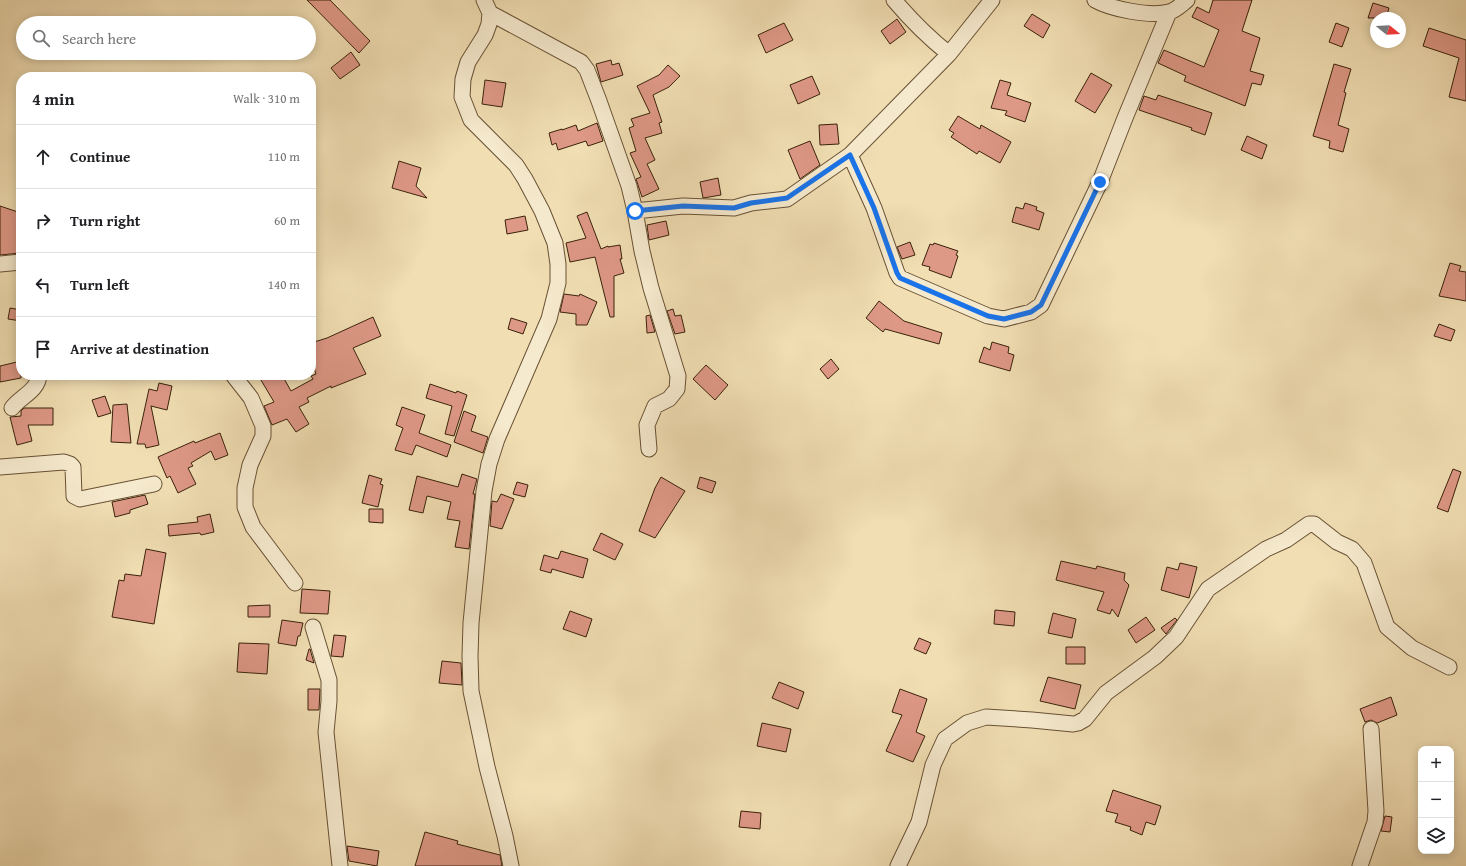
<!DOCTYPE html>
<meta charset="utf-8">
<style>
:root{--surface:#fff;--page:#f2f2f2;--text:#202124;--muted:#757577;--line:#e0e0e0}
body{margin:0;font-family:"Gentium Book Plus",serif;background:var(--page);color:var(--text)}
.controls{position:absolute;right:12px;bottom:12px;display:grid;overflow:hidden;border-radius:8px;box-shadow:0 2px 10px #0003}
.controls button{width:36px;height:36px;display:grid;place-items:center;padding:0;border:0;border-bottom:1px solid var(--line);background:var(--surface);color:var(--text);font:20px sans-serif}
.compass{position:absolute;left:1370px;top:12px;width:36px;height:36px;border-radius:50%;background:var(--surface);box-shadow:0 2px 10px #0003;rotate:108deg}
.stop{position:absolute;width:12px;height:12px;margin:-9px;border:3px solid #1a73e8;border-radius:50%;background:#fff}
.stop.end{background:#1a73e8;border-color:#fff;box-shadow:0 1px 4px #0008}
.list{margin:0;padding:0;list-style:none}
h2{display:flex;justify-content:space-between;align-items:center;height:52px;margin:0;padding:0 16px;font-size:17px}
h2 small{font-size:13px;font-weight:400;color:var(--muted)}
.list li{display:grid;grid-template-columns:26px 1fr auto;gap:12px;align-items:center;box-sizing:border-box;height:64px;padding:0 16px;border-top:1px solid var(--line)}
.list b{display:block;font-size:15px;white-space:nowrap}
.list em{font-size:13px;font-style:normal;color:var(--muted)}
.icon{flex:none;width:22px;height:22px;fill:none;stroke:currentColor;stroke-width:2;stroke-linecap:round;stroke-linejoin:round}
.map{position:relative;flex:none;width:1466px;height:866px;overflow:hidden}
.search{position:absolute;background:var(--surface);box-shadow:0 2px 10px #0003;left:16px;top:16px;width:300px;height:44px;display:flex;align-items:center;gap:10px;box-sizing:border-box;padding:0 14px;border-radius:22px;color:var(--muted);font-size:15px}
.panel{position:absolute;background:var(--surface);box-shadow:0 2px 10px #0003;left:16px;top:72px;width:300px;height:308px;border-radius:16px}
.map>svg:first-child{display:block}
</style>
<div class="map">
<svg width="1466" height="866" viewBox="0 0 1466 866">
<rect width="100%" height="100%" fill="#f1deb3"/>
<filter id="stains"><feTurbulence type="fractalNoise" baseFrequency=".005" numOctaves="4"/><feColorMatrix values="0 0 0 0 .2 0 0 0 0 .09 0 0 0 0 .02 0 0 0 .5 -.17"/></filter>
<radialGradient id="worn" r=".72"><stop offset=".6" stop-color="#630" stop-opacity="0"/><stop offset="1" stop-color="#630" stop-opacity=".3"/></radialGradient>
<path fill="#de9886" stroke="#3a220a" d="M 307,0 L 330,0 L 370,41 L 359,53 Z
M 1213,0 L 1252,0 L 1242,31 L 1260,38 L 1250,71 L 1264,75 L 1261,85 L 1252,83 L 1245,106 L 1184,81 L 1186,76 L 1158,63 L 1164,50 L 1204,67 L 1219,30 L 1192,17 L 1197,7 L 1209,13 Z
M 1373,3 L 1389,8 L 1386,18 L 1368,18 Z
M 1032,14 L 1050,25 L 1043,38 L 1024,26 Z
M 897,19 L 906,32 L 890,44 L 881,31 Z
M 784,23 L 793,40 L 766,53 L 758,35 Z
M 1336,23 L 1349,28 L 1342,47 L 1329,42 Z
M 1429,28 L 1466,40 L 1466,101 L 1449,97 L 1459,58 L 1423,46 Z
M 351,52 L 360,65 L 340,79 L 331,68 Z
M 611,60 L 612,65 L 619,63 L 623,75 L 601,82 L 596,64 Z
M 1334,64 L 1351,69 L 1344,92 L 1346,93 L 1338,125 L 1349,129 L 1343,152 L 1329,148 L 1330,141 L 1313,136 Z
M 668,65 L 680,76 L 669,87 L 653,95 L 662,122 L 659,123 L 662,133 L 645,138 L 655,160 L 647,164 L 659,189 L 642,197 L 636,179 L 641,177 L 630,153 L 636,151 L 629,128 L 634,126 L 631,119 L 650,113 L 637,86 L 659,75 Z
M 1091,73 L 1112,85 L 1095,113 L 1075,101 Z
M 812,76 L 820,94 L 798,104 L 790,85 Z
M 485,80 L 506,83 L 502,107 L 482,104 Z
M 1000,80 L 1011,83 L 1007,95 L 1031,103 L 1025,122 L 1005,115 L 1007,111 L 991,108 Z
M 1158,95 L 1212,113 L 1205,135 L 1191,130 L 1192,128 L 1139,110 L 1144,96 L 1156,100 Z
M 958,116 L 980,129 L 981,125 L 1011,142 L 1000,163 L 979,151 L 977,154 L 951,137 L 954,133 L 949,130 Z
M 597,123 L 603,141 L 588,146 L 586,141 L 558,150 L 556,143 L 552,145 L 549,133 L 562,129 L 562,130 L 576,125 L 578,131 Z
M 837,124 L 839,144 L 820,145 L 819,125 Z
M 1247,136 L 1267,145 L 1262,159 L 1241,150 Z
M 810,141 L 820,165 L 800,179 L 788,150 Z
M 399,161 L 421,168 L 416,186 L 427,198 L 392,188 Z
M 718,178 L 721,195 L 703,198 L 700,182 Z
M 1025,203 L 1037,207 L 1036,210 L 1044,213 L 1039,230 L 1012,222 L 1016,207 L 1023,209 Z
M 0,206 L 21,213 L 21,253 L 0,255 Z
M 587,212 L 601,249 L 608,246 L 608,247 L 620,245 L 622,259 L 620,259 L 624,273 L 614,276 L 614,317 L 610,317 L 595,257 L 570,262 L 566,243 L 586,238 L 577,216 Z
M 525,216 L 528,230 L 507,234 L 505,220 Z
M 666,221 L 669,235 L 649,240 L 647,225 Z
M 910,242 L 915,255 L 902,259 L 897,247 Z
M 934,243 L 958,251 L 956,255 L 958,256 L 951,278 L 929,270 L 930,267 L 922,265 L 930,244 L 933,245 Z
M 1450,263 L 1461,266 L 1459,271 L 1466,272 L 1466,301 L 1439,296 Z
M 564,294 L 579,296 L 580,294 L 597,302 L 587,325 L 576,325 L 576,314 L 560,312 Z
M 879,301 L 904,321 L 942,333 L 939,344 L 885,329 L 883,332 L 866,318 Z
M 10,308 L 21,310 L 21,321 L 8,319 Z
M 673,309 L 675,316 L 681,315 L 685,332 L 675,334 L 667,311 Z
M 650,315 L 655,332 L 647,333 L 646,316 Z
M 373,317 L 381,336 L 353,348 L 366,374 L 331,388 L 331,386 L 307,398 L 309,402 L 299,407 L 309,424 L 296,432 L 287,419 L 272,425 L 264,406 L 274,402 L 258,375 L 282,375 L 291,391 L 313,379 L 311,376 L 316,374 L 311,359 L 311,343 L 327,338 Z
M 511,318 L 527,323 L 523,334 L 508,329 Z
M 1439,324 L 1455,330 L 1451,341 L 1434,336 Z
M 992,342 L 1009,347 L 1008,353 L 1014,355 L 1010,371 L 979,362 L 984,347 L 990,350 Z
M 831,359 L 839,369 L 828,379 L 820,369 Z
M 21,361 L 21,378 L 0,382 L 0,366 Z
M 706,365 L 728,385 L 715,400 L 693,379 Z
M 159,383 L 172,386 L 167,410 L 151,406 L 159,445 L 146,448 L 145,444 L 137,444 L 149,389 L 157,391 Z
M 430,384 L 456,393 L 457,391 L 467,395 L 454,436 L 445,434 L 452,406 L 426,398 Z
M 105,396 L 111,413 L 98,417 L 92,400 Z
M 127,404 L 131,443 L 111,442 L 113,405 Z
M 402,407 L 425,415 L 419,433 L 451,445 L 447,457 L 416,445 L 412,455 L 395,450 L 403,428 L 396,425 Z
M 24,408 L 53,408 L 53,425 L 28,425 L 32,441 L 17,445 L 10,417 L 21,416 L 21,411 Z
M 464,411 L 476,416 L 471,431 L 488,437 L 483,453 L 454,442 Z
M 220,433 L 228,455 L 215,460 L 211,451 L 191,463 L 193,466 L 188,468 L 196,484 L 178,493 L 170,476 L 167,478 L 158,457 L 194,441 L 195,443 Z
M 1453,469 L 1461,472 L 1448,512 L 1437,508 Z
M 462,474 L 477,479 L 473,494 L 475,494 L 469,549 L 455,547 L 460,521 L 447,519 L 451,502 L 427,496 L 423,513 L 409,510 L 417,476 L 458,487 Z
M 369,475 L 382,479 L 380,484 L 383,485 L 378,507 L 362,503 Z
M 661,477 L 685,491 L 655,538 L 639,531 L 655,488 Z
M 700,477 L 716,482 L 712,493 L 697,488 Z
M 517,482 L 528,485 L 525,497 L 513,494 Z
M 501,494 L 514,499 L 502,529 L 490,526 L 492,501 L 497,502 Z
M 145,495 L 148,504 L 130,510 L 130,513 L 115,517 L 112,502 Z
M 369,509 L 383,509 L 383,523 L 369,522 Z
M 210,514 L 214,532 L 201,535 L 200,533 L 169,536 L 168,525 L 198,522 L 197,517 Z
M 601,533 L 623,544 L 615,560 L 593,550 Z
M 146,549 L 166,553 L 154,624 L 112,617 L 119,580 L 124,581 L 125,574 L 141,576 Z
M 561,551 L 588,559 L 583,578 L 552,569 L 551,573 L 540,570 L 544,555 L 558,559 Z
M 1061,561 L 1096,569 L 1097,566 L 1125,573 L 1124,580 L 1129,585 L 1118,617 L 1112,609 L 1110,614 L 1097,610 L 1104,592 L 1056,580 Z
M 1180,563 L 1197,567 L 1189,598 L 1161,590 L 1167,567 L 1178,570 Z
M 302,589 L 330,591 L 328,614 L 300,613 Z
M 270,605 L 270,617 L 248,617 L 248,606 Z
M 995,610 L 1015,612 L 1014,626 L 994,624 Z
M 570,611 L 592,619 L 586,637 L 563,629 Z
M 1053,613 L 1076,619 L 1072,638 L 1048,633 Z
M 1146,617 L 1155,630 L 1136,643 L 1128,630 Z
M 1175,618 L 1177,620 L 1166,634 L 1161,628 Z
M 282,620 L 303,623 L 300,636 L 298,636 L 296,646 L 278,643 Z
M 334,635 L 346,636 L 343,657 L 331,656 Z
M 919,638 L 931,643 L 926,654 L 914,649 Z
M 239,643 L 269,644 L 267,674 L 237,672 Z
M 1066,647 L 1085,647 L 1085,664 L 1066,664 Z
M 309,649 L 310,649 L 314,663 L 306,660 Z
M 442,661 L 461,663 L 462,685 L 439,683 Z
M 1048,677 L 1081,685 L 1075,709 L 1040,701 Z
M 779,682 L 804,692 L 798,709 L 772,698 Z
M 308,689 L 320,689 L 319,710 L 308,710 Z
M 900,689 L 927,699 L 916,732 L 925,736 L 913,762 L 886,751 L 902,715 L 892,712 Z
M 1391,697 L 1397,715 L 1377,723 L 1371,720 L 1365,722 L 1360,709 Z
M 762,723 L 791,729 L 786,752 L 757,746 Z
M 1113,790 L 1161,806 L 1155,825 L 1146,822 L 1142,835 L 1130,830 L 1131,827 L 1115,822 L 1118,814 L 1106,811 Z
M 741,811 L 761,813 L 760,829 L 739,827 Z
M 1385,816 L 1392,817 L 1390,832 L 1381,831 Z
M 425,832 L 458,841 L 457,844 L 500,855 L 502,866 L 415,866 Z
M 347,846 L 379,851 L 377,866 L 349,861 Z"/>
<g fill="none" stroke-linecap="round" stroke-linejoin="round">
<g stroke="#685134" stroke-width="17">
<path id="minor" d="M 484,0 L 490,13 L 489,24 L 485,35 L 468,62 L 463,79 L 462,97 L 471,120 L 516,165 L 525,179 L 542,211 L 555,243 L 558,264 L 558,283 L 549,319 L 497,439 L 489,464 L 484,491 L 471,623 L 470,656 L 471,691 L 487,767 L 505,836 L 511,866
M 894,0 C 910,19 929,38 949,54
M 1095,0 C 1111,9 1150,17 1169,12 C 1175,11 1182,4 1187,0
M 490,13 L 581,62 L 587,70 L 599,101 L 629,186 L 635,211 L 642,251 L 651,288 L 678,376 L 677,389 L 669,399 L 655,406 L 647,425 L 649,449
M 850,155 L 874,208 L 897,273 L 900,278 L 988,316 L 1004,319 L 1031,312 L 1041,305 L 1100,182 L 1125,118 L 1169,12
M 635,211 L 683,206 L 734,208 L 751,203 L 787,199 L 850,155 L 949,54 L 992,0
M 0,264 L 21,262
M 233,375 L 251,398 L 263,426 L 263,436 L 250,465 L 245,488 L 245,507 L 253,527 L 295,583
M 12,408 C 21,396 38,391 39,375
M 0,467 L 64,462 L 70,464 L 73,467 L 74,496 L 80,499 L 154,484
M 313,627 L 329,680 L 329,701 L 326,732 L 340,866
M 898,866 L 919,822 L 933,765 L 945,739 L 967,723 L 986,717 L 1032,720 L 1073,724 L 1078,723 L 1085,719 L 1106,693 L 1155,657 L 1176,637 L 1208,589 L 1266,549 L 1286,540 L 1309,524 L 1314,524 L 1337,542 L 1352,549 L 1364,563 L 1387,627 L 1412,648 L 1449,667
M 1360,866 L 1375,822 L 1376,811 L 1371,729"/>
</g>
<use href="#minor" stroke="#f6eace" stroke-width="15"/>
</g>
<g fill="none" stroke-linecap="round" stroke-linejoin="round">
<path stroke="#1a73e8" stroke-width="5" d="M 635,211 L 683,206 L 734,208 L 751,203 L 787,198 L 850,155 L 874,208 L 897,273 L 900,278 L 988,316 L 1004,319 L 1031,312 L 1041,305 L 1100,182"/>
</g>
<rect width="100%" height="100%" filter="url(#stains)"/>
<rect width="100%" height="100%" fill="url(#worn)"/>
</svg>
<div class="controls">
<button>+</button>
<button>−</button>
<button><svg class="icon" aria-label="layers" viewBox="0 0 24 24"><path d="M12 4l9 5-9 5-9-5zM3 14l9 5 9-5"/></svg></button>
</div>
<svg class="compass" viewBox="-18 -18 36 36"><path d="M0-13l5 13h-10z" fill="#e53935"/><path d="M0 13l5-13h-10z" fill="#757577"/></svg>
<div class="stop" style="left:635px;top:211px"></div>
<div class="stop end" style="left:1100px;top:182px"></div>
<div class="search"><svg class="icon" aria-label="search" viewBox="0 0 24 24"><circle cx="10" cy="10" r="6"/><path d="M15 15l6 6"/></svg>Search here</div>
<section class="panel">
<h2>4 min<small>Walk · 310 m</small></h2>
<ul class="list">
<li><svg class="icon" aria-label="ahead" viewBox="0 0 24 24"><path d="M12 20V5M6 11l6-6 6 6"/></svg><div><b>Continue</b></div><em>110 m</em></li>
<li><svg class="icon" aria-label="right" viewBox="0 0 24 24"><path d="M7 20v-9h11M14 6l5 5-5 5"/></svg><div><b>Turn right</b></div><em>60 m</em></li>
<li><svg class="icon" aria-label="left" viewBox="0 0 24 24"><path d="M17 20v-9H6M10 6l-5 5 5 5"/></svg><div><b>Turn left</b></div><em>140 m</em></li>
<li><svg class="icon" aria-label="arrive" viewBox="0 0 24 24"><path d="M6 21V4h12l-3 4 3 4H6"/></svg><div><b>Arrive at destination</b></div></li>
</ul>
</section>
</div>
